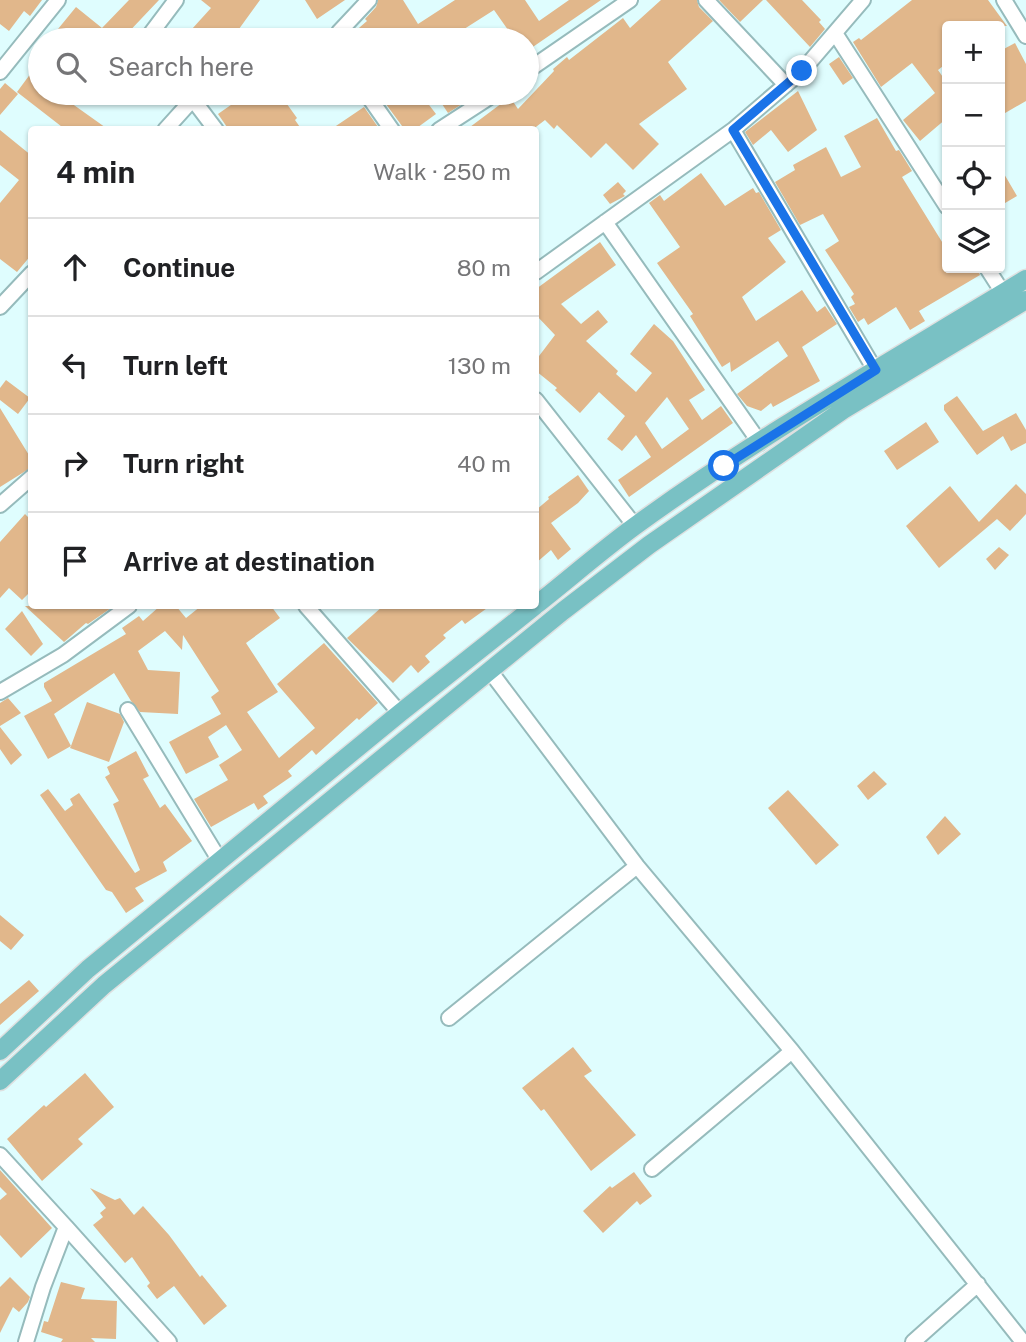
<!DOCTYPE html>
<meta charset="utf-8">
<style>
:root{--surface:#fff;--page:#f6f6f6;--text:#202124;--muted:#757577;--line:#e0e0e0}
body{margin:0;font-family:"Public Sans",sans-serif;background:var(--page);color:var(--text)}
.controls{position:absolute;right:21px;top:21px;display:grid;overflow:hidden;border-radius:7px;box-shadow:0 2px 5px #0004}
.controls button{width:63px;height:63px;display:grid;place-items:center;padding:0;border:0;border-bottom:2px solid var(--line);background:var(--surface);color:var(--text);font:35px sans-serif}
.stop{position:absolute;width:21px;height:21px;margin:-16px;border:5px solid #1a73e8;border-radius:50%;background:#fff}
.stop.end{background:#1a73e8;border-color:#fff;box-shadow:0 2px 7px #0008}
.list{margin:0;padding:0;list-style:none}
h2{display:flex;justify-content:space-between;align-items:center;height:91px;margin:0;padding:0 28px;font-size:30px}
h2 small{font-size:23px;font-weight:400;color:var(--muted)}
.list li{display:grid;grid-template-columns:46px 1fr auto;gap:21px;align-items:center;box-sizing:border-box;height:98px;padding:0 28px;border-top:2px solid var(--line)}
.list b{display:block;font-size:26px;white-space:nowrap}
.list em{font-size:23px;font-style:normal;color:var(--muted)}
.icon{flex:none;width:38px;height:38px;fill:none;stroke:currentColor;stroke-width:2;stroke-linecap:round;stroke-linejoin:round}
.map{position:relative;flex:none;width:1026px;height:1342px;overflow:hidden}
.search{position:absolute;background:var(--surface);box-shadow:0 2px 5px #0004;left:28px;top:28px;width:511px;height:77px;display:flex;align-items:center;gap:18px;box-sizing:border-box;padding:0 24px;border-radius:38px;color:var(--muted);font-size:26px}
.panel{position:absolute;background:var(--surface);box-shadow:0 2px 5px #0004;left:28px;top:126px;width:511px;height:483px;border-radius:7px}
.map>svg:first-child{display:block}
</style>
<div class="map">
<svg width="1026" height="1342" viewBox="0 0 1026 1342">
<rect width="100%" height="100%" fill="#dffdfe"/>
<path fill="#e1b78b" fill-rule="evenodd" d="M 0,0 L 42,0 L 30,16 L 24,11 L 9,31 L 0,24 Z
M 129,0 L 159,0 L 123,38 L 116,31 L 112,37 L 116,40 L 49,40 L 76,7 L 102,28 Z
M 201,0 L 260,0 L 231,40 L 182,40 L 211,8 Z
M 305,0 L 345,0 L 317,19 Z
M 378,0 L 403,0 L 418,24 L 455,0 L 525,0 L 539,21 L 569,0 L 601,0 L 527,51 L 527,40 L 515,40 L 494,10 L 461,31 L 467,40 L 345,40 L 367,21 L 365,19 L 376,7 Z
M 661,0 L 697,0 L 699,7 L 713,21 L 668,62 L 687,89 L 639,124 L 659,144 L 633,170 L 606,143 L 591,158 L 557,125 L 554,129 L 545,120 L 532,130 L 466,130 L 510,97 L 518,109 L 554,71 L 553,69 L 567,57 L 569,60 L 623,18 L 630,28 Z
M 719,0 L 763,0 L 740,22 Z
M 766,0 L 802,0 L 821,20 L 819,22 L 825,29 L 810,47 Z
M 912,0 L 988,0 L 1007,26 L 947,26 L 947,63 L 938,70 L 947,83 L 947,118 L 920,141 L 903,120 L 935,93 L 912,63 L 881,87 L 853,42 L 859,38 L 861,40 Z
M 1015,43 L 1026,64 L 1026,101 L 1000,116 L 1000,51 Z
M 839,57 L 853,78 L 843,85 L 829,64 Z
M 31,73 L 40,80 L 40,93 L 57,93 L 109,130 L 66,130 L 17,92 Z
M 5,83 L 18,94 L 0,115 L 0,89 Z
M 798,91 L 817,130 L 788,152 L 771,130 L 753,145 L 745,132 Z
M 248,93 L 279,93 L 297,118 L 295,120 L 302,130 L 229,130 L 218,114 Z
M 386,93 L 420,93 L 436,114 L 414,130 L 405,130 L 380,96 Z
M 461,93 L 466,93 L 470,99 L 448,113 L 442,104 Z
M 364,107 L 378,127 L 374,130 L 330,130 Z
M 877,118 L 896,151 L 899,150 L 912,171 L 902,177 L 947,250 L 947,268 L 977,268 L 980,275 L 919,311 L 925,321 L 910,330 L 896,307 L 868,325 L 864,318 L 858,322 L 849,307 L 855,304 L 851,297 L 854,294 L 825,250 L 839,241 L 823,214 L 800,225 L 775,182 L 795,170 L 793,165 L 826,147 L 841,177 L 861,167 L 844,136 Z
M 0,130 L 32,156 L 32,254 L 17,272 L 0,259 L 0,203 L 19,180 L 0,165 Z
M 1000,167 L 1017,196 L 1000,206 Z
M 701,173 L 725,206 L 753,188 L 756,193 L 759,192 L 781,230 L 768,238 L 786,262 L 742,297 L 756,321 L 802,290 L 817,312 L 825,306 L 837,324 L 802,347 L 820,381 L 773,407 L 771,403 L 761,411 L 747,406 L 737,394 L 788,356 L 778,341 L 731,372 L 730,362 L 722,367 L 690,316 L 693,314 L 657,263 L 680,247 L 649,203 L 660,195 L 664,201 Z
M 618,182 L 626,191 L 623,194 L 625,196 L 610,204 L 603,195 Z
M 600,242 L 616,265 L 561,304 L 581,324 L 598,310 L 608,322 L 586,341 L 618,371 L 616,374 L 636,392 L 652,373 L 630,354 L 654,324 L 673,341 L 705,390 L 689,400 L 702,420 L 721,406 L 733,423 L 629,497 L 618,480 L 651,457 L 636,435 L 622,451 L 607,439 L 625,416 L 599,392 L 580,413 L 555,390 L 557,388 L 536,371 L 536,360 L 555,335 L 536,315 L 536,289 ZM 667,397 L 689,429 L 662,449 L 645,423 Z
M 6,380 L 30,398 L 18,414 L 0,400 L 0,388 Z
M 957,396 L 983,431 L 1016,413 L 1026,430 L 1026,443 L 1011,451 L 1003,436 L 977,455 L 944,410 L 944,405 Z
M 0,408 L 32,460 L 32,467 L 0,487 Z
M 926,422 L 939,442 L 897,470 L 884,451 Z
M 578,475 L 589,491 L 578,503 L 551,523 L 571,549 L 558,560 L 551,550 L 536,563 L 536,510 L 549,499 L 548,497 Z
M 1016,484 L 1026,494 L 1026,514 L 1010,531 L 997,519 L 939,568 L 906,526 L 950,486 L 979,522 Z
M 25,514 L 32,521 L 32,590 L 22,600 L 9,588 L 0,598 L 0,542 Z
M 999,547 L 1009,555 L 995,570 L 986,559 Z
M 25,606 L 114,606 L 88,624 L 86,623 L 64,642 Z
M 160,606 L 176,606 L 186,618 L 201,606 L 271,606 L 280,618 L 246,643 L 278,692 L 247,712 L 279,758 L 315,728 L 277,684 L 324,643 L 378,703 L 359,720 L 357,718 L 316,755 L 312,750 L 288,771 L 292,776 L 263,796 L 268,803 L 258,810 L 254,803 L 211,827 L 194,799 L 228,780 L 219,765 L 242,750 L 226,725 L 208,737 L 219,757 L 186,774 L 169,742 L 221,714 L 211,697 L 219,691 L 183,635 L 182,650 L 165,631 L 138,651 L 148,670 L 180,672 L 178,714 L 140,712 L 131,701 L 114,673 L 54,714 L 71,746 L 87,702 L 120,714 L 124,722 L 109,762 L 70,748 L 71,746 L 48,759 L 24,716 L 52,701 L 44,687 L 44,683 L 126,634 L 122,628 L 139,616 L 143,621 Z
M 383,606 L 490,606 L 465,624 L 462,620 L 443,635 L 446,638 L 425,656 L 430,662 L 418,673 L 411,665 L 393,683 L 347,638 Z
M 22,611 L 43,644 L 31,656 L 5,629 Z
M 8,698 L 21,713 L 0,726 L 0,703 Z
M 0,727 L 22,755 L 11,765 L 0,749 Z
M 136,751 L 149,776 L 143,779 L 160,808 L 165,804 L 192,841 L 163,862 L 167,871 L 135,888 L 144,901 L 126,913 L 112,892 L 106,890 L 40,795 L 48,789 L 65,811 L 73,805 L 70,799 L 79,793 L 135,873 L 140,870 L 113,804 L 119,801 L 105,777 L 110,774 L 107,767 Z
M 874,771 L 887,784 L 868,800 L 857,786 Z
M 788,790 L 839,845 L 816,865 L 768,808 Z
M 945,816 L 961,834 L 938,855 L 926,837 Z
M 0,915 L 24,935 L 11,950 L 0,941 Z
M 29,980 L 39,991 L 0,1025 L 0,1004 Z
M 573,1047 L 592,1071 L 584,1076 L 636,1135 L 591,1171 L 544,1109 L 541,1111 L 522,1088 Z
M 85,1073 L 114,1107 L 78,1139 L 83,1144 L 42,1181 L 7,1139 L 44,1105 L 46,1107 Z
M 0,1170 L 52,1228 L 21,1258 L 0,1235 L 0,1200 L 7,1194 L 0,1187 Z
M 634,1172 L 652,1196 L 640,1205 L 637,1201 L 603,1233 L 583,1211 L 610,1186 L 612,1188 Z
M 90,1188 L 115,1200 L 120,1198 L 134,1215 L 143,1206 L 169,1235 L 200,1277 L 202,1275 L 227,1306 L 204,1325 L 174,1286 L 157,1299 L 147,1286 L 150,1283 L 132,1257 L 125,1263 L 93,1225 L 103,1217 L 100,1213 L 106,1208 Z
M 10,1277 L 30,1297 L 28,1302 L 19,1312 L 13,1307 L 0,1333 L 0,1287 Z
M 61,1282 L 85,1288 L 81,1299 L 117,1301 L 116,1339 L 91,1338 L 95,1342 L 61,1342 L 63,1339 L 41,1332 L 44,1321 L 48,1322 Z"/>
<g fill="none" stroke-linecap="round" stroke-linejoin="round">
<g stroke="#96bbbc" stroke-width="18">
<path id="minor" d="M 706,0 L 786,85
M 1004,0 L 1026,36
M 835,33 L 947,207
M 146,40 L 176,0
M 334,40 L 339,32 L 369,0
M 527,71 L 630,0
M 0,72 L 58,0
M 188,93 L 216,130
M 366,93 L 392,130
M 165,130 L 193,99
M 439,130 L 496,93
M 733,130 L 875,370
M 605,222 L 760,443
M 987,268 L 1003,293
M 536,272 L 733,130 L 802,71 L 863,0
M 0,307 L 32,273
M 536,400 L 635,526
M 0,505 L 32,477
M 306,606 L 400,713
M 490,671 L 637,866 L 792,1051 L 1023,1342
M 0,692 L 63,655 L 129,606
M 128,710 L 220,861
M 449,1018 L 637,866
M 0,1155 L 66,1227 L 43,1287 L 26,1342
M 652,1169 L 792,1051
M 66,1227 L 169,1342
M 913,1342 L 978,1284"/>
</g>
<g stroke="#dee0e0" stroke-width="21">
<path id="major" d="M 536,605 C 569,579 601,551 635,526 C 760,435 895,359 1026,279
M 0,1051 L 88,969 L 400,713 L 535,606
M 0,1081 L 104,985 L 563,611 L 649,545 L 843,410 L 1026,300"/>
</g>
<use href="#minor" stroke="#fff" stroke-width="14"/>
<use href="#major" stroke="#79c1c4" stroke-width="18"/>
</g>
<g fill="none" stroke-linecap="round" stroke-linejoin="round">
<path stroke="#1a73e8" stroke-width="9" d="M 724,466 L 876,370 L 733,130 L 802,71"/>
</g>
</svg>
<div class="controls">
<button>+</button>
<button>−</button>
<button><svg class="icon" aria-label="locate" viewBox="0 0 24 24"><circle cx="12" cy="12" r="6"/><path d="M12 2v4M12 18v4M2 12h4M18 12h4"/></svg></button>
<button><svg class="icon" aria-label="layers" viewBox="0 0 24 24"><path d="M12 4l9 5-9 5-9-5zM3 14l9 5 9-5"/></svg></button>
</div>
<div class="stop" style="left:724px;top:466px"></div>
<div class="stop end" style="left:802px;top:71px"></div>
<div class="search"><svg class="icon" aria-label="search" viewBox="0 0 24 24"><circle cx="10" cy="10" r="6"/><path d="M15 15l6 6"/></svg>Search here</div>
<section class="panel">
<h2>4 min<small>Walk · 250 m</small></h2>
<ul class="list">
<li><svg class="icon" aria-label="ahead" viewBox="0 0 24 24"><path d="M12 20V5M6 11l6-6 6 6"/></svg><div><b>Continue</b></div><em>80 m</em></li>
<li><svg class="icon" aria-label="left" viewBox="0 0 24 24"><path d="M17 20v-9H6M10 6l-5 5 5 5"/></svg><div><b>Turn left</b></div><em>130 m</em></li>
<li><svg class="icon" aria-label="right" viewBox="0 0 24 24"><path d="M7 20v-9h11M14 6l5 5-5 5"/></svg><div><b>Turn right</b></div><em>40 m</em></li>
<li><svg class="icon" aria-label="arrive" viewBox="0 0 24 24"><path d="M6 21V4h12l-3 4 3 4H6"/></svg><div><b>Arrive at destination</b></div></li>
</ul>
</section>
</div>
